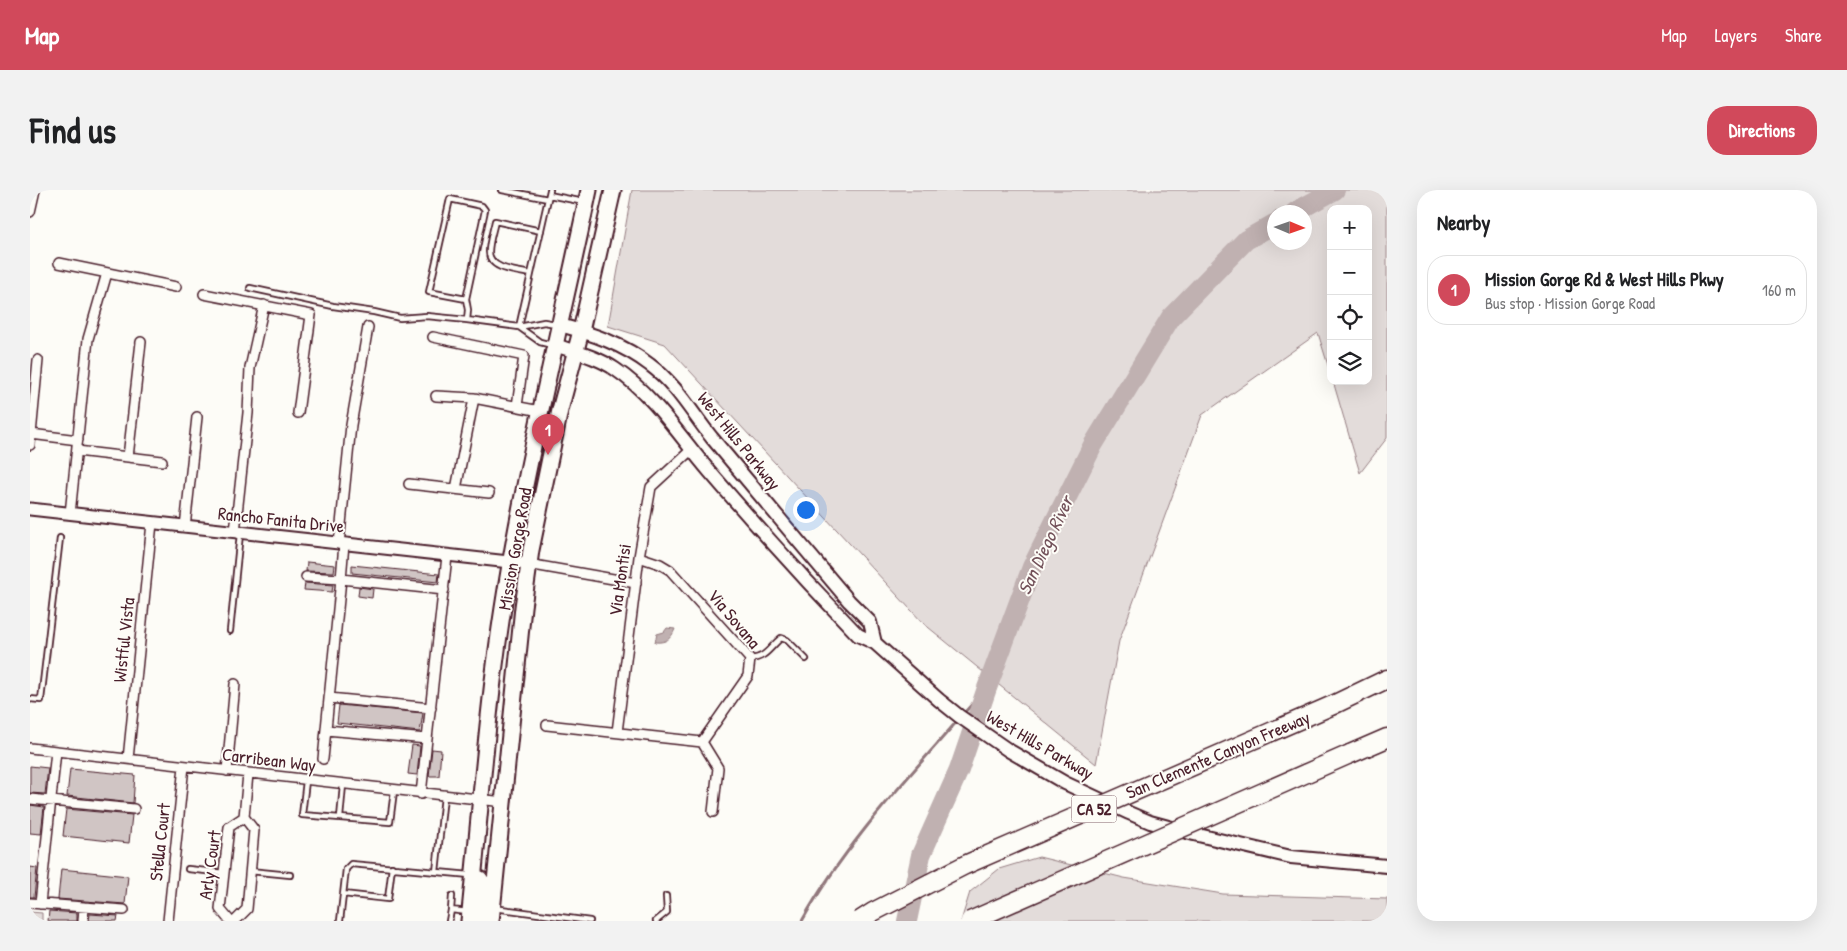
<!DOCTYPE html>
<meta charset="utf-8">
<style>
:root{--surface:#fff;--page:#f2f2f2;--text:#202124;--muted:#757577;--line:#e0e0e0;--accent:#d1495b}
body{margin:0;font-family:"Patrick Hand",sans-serif;background:var(--page);color:var(--text)}
.controls{position:absolute;right:15px;top:15px;display:grid;overflow:hidden;border-radius:10px;box-shadow:0 5px 20px #0002}
.controls button{width:45px;height:45px;display:grid;place-items:center;padding:0;border:0;border-bottom:1px solid var(--line);background:var(--surface);color:var(--text);font:25px sans-serif}
.compass{position:absolute;left:1237px;top:15px;width:45px;height:45px;border-radius:50%;background:var(--surface);box-shadow:0 5px 20px #0002;rotate:92deg}
.you{position:absolute;left:775px;top:319px;width:18px;height:18px;margin:-12px;border:4px solid #fff;border-radius:50%;background:#1a73e8;box-shadow:0 0 0 8px #1a73e833}
.badge{display:grid;place-items:center;width:32px;height:32px;border-radius:50%;background:var(--accent);color:#fff;font-size:16px;font-weight:700}
.pin{position:absolute;translate:-50% -41px;filter:drop-shadow(0 1px 2px #0008)}
.pin::after{content:'';position:absolute;top:26px;width:18px;height:15px;background:inherit;clip-path:polygon(0 0,100% 0,50% 100%)}
.list{margin:0;padding:0;list-style:none}
h2{display:flex;justify-content:space-between;align-items:center;height:65px;margin:0;padding:0 20px;font-size:21px}
h2 small{font-size:16px;font-weight:400;color:var(--muted)}
.list li{display:grid;grid-template-columns:32px 1fr auto;gap:15px;align-items:center;box-sizing:border-box;height:70px;margin:0 10px 10px;padding:0 10px;border:1px solid var(--line);border-radius:20px}
.list b{display:block;font-size:19px;white-space:nowrap}
.list p{margin:0;font-size:16px;white-space:nowrap;color:var(--muted)}
.list em{font-size:16px;font-style:normal;color:var(--muted)}
.icon{flex:none;width:28px;height:28px;fill:none;stroke:currentColor;stroke-width:2;stroke-linecap:round;stroke-linejoin:round}
.map{position:relative;flex:none;width:1357px;height:731px;overflow:hidden;border-radius:20px}
header{display:flex;align-items:center;gap:30px;box-sizing:border-box;height:70px;padding:0 25px;background:var(--accent);color:#fff}
header strong{font-size:24px}
nav{display:flex;gap:28px;margin-inline-start:auto;font-size:18px}
.intro{display:flex;align-items:center;justify-content:space-between;box-sizing:border-box;height:120px;padding:0 30px}
h1{margin:0;font-size:35px}
.button{padding:12px 22px;border-radius:20px;background:var(--accent);color:#fff;font-size:18px;font-weight:700}
main{display:flex;gap:30px;padding:0 30px}
aside{flex:1;background:var(--surface);border-radius:20px;box-shadow:0 5px 20px #0002}
.map>svg:first-child{display:block}
</style>
<header>
<strong>Map</strong>
<nav><a>Map</a><a>Layers</a><a>Share</a></nav>
</header>
<div class="intro"><h1>Find us</h1><a class="button">Directions</a></div>
<main>
<div class="map">
<svg width="1357" height="731" viewBox="0 0 1357 731">
<rect width="100%" height="100%" fill="#fdfcf7"/>
<filter id="ink" filterUnits="userSpaceOnUse"><feTurbulence type="fractalNoise" baseFrequency=".02" numOctaves="2"/><feDisplacementMap in="SourceGraphic" scale="10" xChannelSelector="R" yChannelSelector="G"/><feConvolveMatrix kernelMatrix="1 2 1 2 8 2 1 2 1" color-interpolation-filters="sRGB"/></filter>
<g filter="url(#ink)">
<path fill="#e3dcda" stroke="#967e82" fill-rule="evenodd" d="M 602,0 L 1357,0 L 1357,248 L 1330,283 L 1303,191 L 1338,191 L 1338,19 L 1301,19 L 1301,185 L 1288,143 L 1172,225 L 1089,451 L 1066,574 L 893,433 L 635,154 L 578,136 ZM 1274,22 L 1274,52 L 1244,52 L 1244,22 Z
M 1009,667 L 1094,688 L 1193,704 L 1357,709 L 1357,731 L 931,731 L 940,702 L 969,679 Z
M 0,722 L 12,723 L 12,731 L 0,731 Z"/>
<path fill="#c0b1b1" stroke="#91777b" d="M 637,438 L 645,439 C 641,449 636,453 625,452 L 627,444 L 634,442 Z"/>
<g fill="none" stroke-linecap="round" stroke-linejoin="round">
<path stroke="#91777b" stroke-width="3" d="M 933,524 L 957,498
M 772,731 C 814,656 873,593 929,529"/>
<path stroke="#c0b1b1" stroke-width="20" d="M 1265,22 L 1305,0
M 877,731 L 891,665 L 929,580 L 957,498 L 1002,377 L 1063,255 L 1141,127 L 1216,50 L 1244,34"/>
</g>
<path fill="#d0c5c4" stroke="#4a1f2b" d="M 277,372 L 305,375 L 304,382 L 276,381 Z
M 322,375 L 409,384 L 408,392 L 322,383 Z
M 275,393 L 303,395 L 302,402 L 274,400 Z
M 329,397 L 343,399 L 342,408 L 328,406 Z
M 309,515 L 393,523 L 390,542 L 307,533 Z
M 382,555 L 390,556 L 387,585 L 378,584 Z
M 402,559 L 411,560 L 409,586 L 399,586 Z
M 0,576 L 18,578 L 15,604 L 0,603 Z
M 40,579 L 105,585 L 103,613 L 37,606 Z
M 0,615 L 14,617 L 11,644 L 0,643 Z
M 36,619 L 102,625 L 99,653 L 33,646 Z
M 0,677 L 7,678 L 4,707 L 0,707 Z
M 31,679 L 98,686 L 95,714 L 28,709 Z
M 19,721 L 47,723 L 47,731 L 18,731 Z
M 60,724 L 88,726 L 87,731 L 59,731 Z"/>
<g fill="none" stroke-linecap="round" stroke-linejoin="round">
<g stroke="#4a1f2b" stroke-width="8">
<path id="service" d="M 472,0 L 518,9
M 519,5 L 554,12
M 501,84 C 488,81 459,80 459,62 C 459,52 463,41 465,31 L 511,41
M 220,98 L 303,116 L 344,122 L 370,128 L 397,126 L 437,130 L 489,137 L 514,132 L 526,134
M 436,109 L 399,102 L 420,9 L 452,16 L 455,20 L 436,109 L 438,120 L 437,130
M 489,137 L 520,0
M 489,137 L 510,152 L 522,155
M 200,441 L 210,344
M 720,469 C 736,468 739,458 751,448 L 757,450 L 776,469
M 0,509 L 11,510 L 30,348
M 276,591 L 272,625 L 310,628
M 313,595 L 310,628 L 360,632 L 364,601
M 158,679 L 194,683
M 220,681 L 260,685
M 406,682 L 414,606
M 313,704 L 358,709 L 362,677
M 464,718 L 560,731
M 421,720 L 422,706
M 310,731 L 316,679 L 321,674 L 440,685
M 419,731 L 421,720 L 438,722
M 626,731 L 637,722 L 636,706"/>
</g>
<g stroke="#4a1f2b" stroke-width="12">
<path id="minor" d="M 0,22 L 5,0
M 29,73 L 146,97
M 174,104 L 281,125 L 268,223
M 403,147 L 494,166 L 487,216
M 406,206 L 444,208 L 510,221
M 1,244 L 48,250
M 0,255 L 8,170
M 47,261 L 132,271
M 98,267 L 111,152
M 379,294 L 459,303
M 426,299 L 444,208
M 40,324 L 58,149 L 77,83
M 155,337 L 167,227
M 205,342 L 218,223 L 220,178 L 234,115
M 309,354 L 321,235 L 338,137
M 314,354 L 311,389 L 414,400
M 498,374 L 606,393
M 276,387 L 311,389 L 293,569
M 299,508 L 401,518
M 517,535 L 672,552 L 718,486 L 720,469 L 640,380 L 630,374 L 609,367
M 296,540 L 397,549
M 587,542 L 609,367 L 621,297 L 661,260
M 672,552 L 688,578 L 683,622
M 0,558 L 474,612
M 98,569 L 122,333
M 197,581 L 205,494
M 391,604 L 417,366
M 0,609 L 104,619
M 0,713 L 94,720
M 10,714 L 26,561
M 53,731 L 54,717
M 138,731 L 154,576
M 200,731 L 190,719 L 199,637 L 214,627
M 205,731 L 217,719 L 224,640 L 214,627 L 218,584"/>
</g>
<g stroke="#4a1f2b" stroke-width="15">
<path id="tertiary" d="M 0,319 L 498,374"/>
</g>
<g stroke="#4a1f2b" stroke-width="16">
<path id="secondary" d="M 530,135 C 563,144 593,154 620,175 C 646,194 662,223 682,248 C 727,302 773,357 819,411 L 840,432 L 845,453
M 525,155 C 545,162 568,167 585,179 C 625,206 649,246 680,282 C 728,338 777,392 828,445 L 845,453 L 909,510 L 929,526 L 978,560 L 1035,593 L 1099,623 L 1120,632 L 1164,644 L 1261,667 L 1357,676"/>
</g>
<g stroke="#4a1f2b" stroke-width="19">
<path id="primary" d="M 444,686 L 450,689 L 454,695 L 451,731
M 439,731 C 448,646 454,560 465,475 C 485,315 526,158 559,0
M 461,731 L 493,417 L 501,360 L 530,220 L 551,141 L 583,0"/>
</g>
<g stroke="#4a1f2b" stroke-width="21">
<path id="motorway" d="M 1303,515 L 1357,489
M 1320,564 L 1357,548"/>
</g>
<use href="#service" stroke="#fdfcf7" stroke-width="4.5"/>
<use href="#minor" stroke="#fdfcf7" stroke-width="9"/>
<use href="#tertiary" stroke="#fdfcf7" stroke-width="11"/>
<use href="#secondary" stroke="#fdfcf7" stroke-width="12"/>
<use href="#primary" stroke="#fdfcf7" stroke-width="15"/>
<use href="#motorway" stroke="#fdfcf7" stroke-width="18"/>
<g stroke="#4a1f2b" stroke-width="21" stroke-linecap="butt">
<path id="motorway-bridge" d="M 829,731 L 843,722 L 935,675 L 1303,515
M 940,731 L 1320,564"/>
</g>
<use href="#motorway-bridge" stroke="#fdfcf7" stroke-width="18"/>
</g>
</g>
<g text-anchor="middle" stroke-width="4" stroke-linejoin="round" paint-order="stroke">
<rect fill="#fdfcf7" stroke="#806168" stroke-width="1" x="1041.5" y="605.5" width="45" height="27" rx="4"/>
<g font-size="16" font-weight="bold" fill="#4a1f2b">
<text x="1064" y="625">CA 52</text>
</g>
<g font-size="18" fill="#4a1f2b" stroke="#fdfcf7">
<text transform="translate(709 251) rotate(51)" y="6">West Hills Parkway</text>
<text transform="translate(251 330) rotate(6)" y="6">Rancho Fanita Drive</text>
<text transform="translate(485 359) rotate(-80)" y="6">Mission Gorge Road</text>
<text transform="translate(590 390) rotate(-82)" y="6">Via Montisi</text>
<text transform="translate(704 429) rotate(50)" y="6">Via Sovana</text>
<text transform="translate(94 450) rotate(-84)" y="6">Wistful Vista</text>
<text transform="translate(1010 555) rotate(30)" y="6">West Hills Parkway</text>
<text transform="translate(1188 565) rotate(-23)" y="6">San Clemente Canyon Freeway</text>
<text transform="translate(239 570) rotate(7)" y="6">Carribean Way</text>
<text transform="translate(130 652) rotate(-84)" y="6">Stella Court</text>
<text transform="translate(180 675) rotate(-82)" y="6">Arly Court</text>
</g>
<g font-size="19" font-style="italic" fill="#73525a" stroke="#fdfcf7">
<text transform="translate(1015 355) rotate(-65)" y="7">San Diego River</text>
</g>
</g>
</svg>
<div class="controls">
<button>+</button>
<button>−</button>
<button><svg class="icon" aria-label="locate" viewBox="0 0 24 24"><circle cx="12" cy="12" r="6"/><path d="M12 2v4M12 18v4M2 12h4M18 12h4"/></svg></button>
<button><svg class="icon" aria-label="layers" viewBox="0 0 24 24"><path d="M12 4l9 5-9 5-9-5zM3 14l9 5 9-5"/></svg></button>
</div>
<svg class="compass" viewBox="-18 -18 36 36"><path d="M0-13l5 13h-10z" fill="#e53935"/><path d="M0 13l5-13h-10z" fill="#757577"/></svg>
<div class="you"></div>
<div class="pin badge" style="left:518px;top:265px">1</div>
</div>
<aside>
<h2>Nearby<small></small></h2>
<ul class="list">
<li><span class="badge">1</span><div><b>Mission Gorge Rd &amp; West Hills Pkwy</b><p>Bus stop · Mission Gorge Road</p></div><em>160 m</em></li>
</ul>
</aside>
</main>
